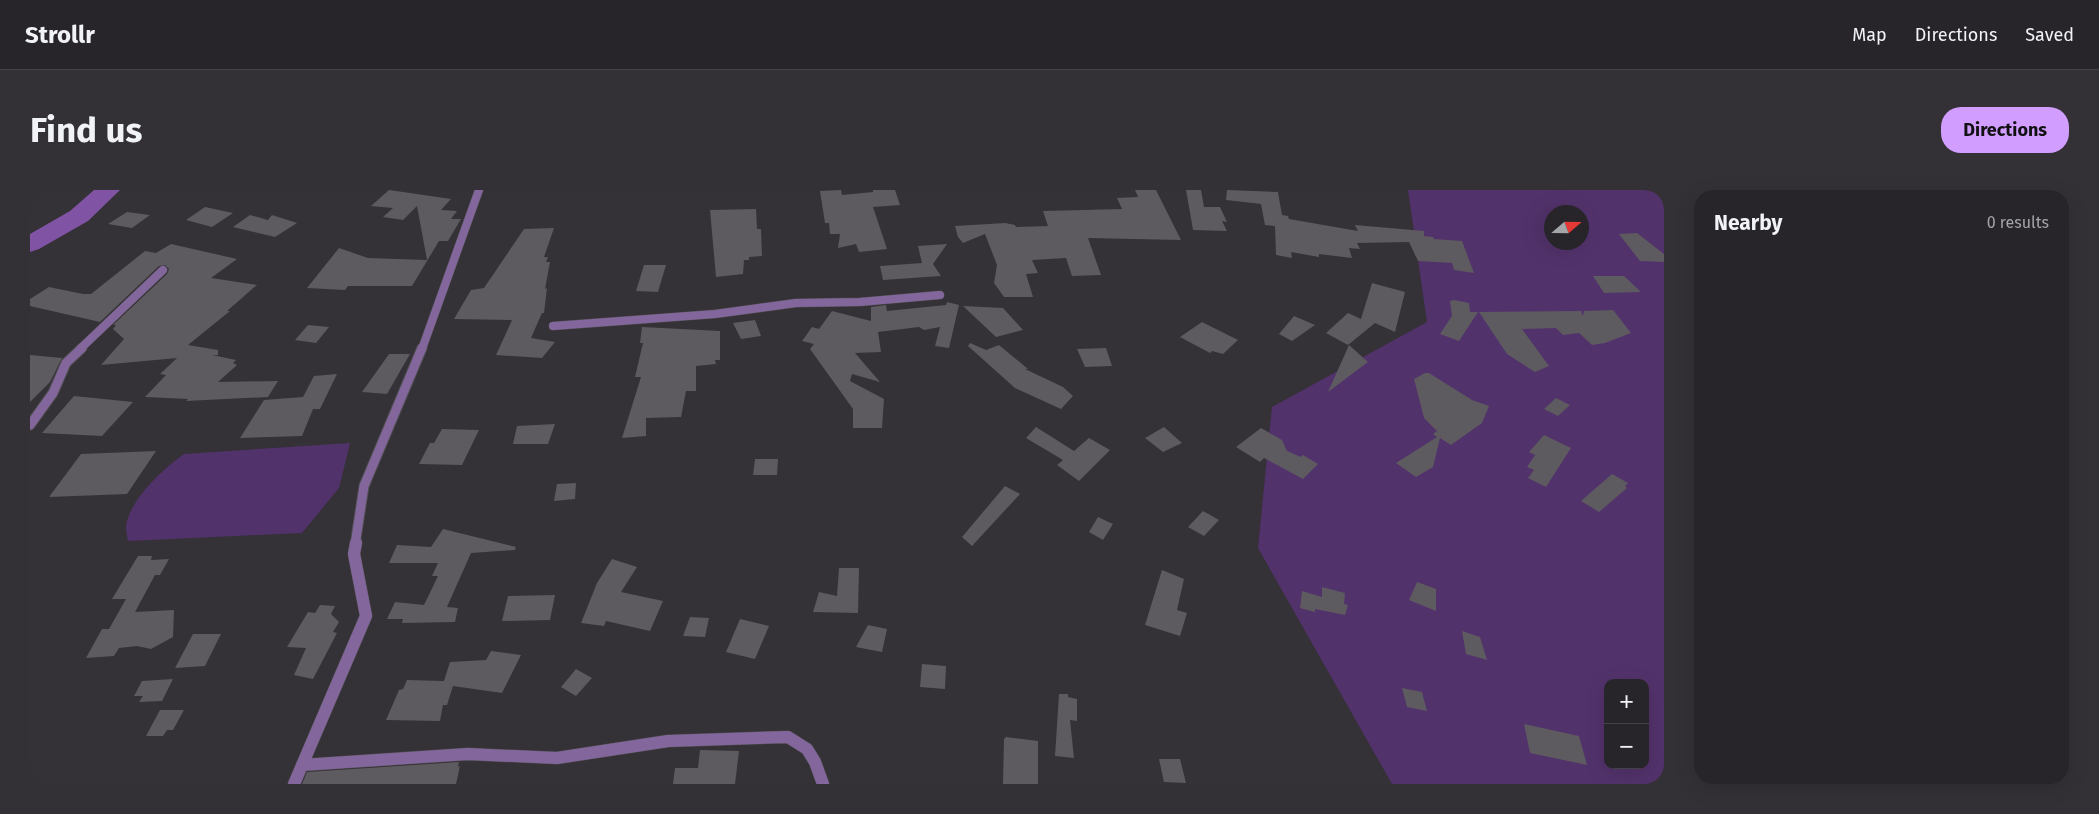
<!DOCTYPE html>
<meta charset="utf-8">
<style>
:root{--surface:#272529;--page:#333135;--text:#f1f3f6;--muted:#a4a5a8;--line:#434246;--accent:#d19dfe}
body{margin:0;font-family:"Fira Sans",sans-serif;background:var(--page);color:var(--text)}
.controls{position:absolute;right:15px;bottom:15px;display:grid;overflow:hidden;border-radius:10px;box-shadow:0 5px 20px #0002}
.controls button{width:45px;height:45px;display:grid;place-items:center;padding:0;border:0;border-bottom:1px solid var(--line);background:var(--surface);color:var(--text);font:25px sans-serif}
.compass{position:absolute;left:1514px;top:15px;width:45px;height:45px;border-radius:50%;background:var(--surface);box-shadow:0 5px 20px #0002;rotate:70deg}
.list{margin:0;padding:0;list-style:none}
h2{display:flex;justify-content:space-between;align-items:center;height:65px;margin:0;padding:0 20px;font-size:21px}
h2 small{font-size:16px;font-weight:400;color:var(--muted)}
.map{position:relative;flex:none;width:1634px;height:594px;overflow:hidden;border-radius:20px}
header{display:flex;align-items:center;gap:30px;box-sizing:border-box;height:70px;padding:0 25px;background:var(--surface);border-bottom:1px solid var(--line)}
header strong{font-size:24px}
nav{display:flex;gap:28px;margin-inline-start:auto;font-size:18px}
.intro{display:flex;align-items:center;justify-content:space-between;box-sizing:border-box;height:120px;padding:0 30px}
h1{margin:0;font-size:35px}
.button{padding:12px 22px;border-radius:20px;background:var(--accent);color:#111;font-size:18px;font-weight:700}
main{display:flex;gap:30px;padding:0 30px}
aside{flex:1;background:var(--surface);border-radius:20px;box-shadow:0 5px 20px #0002}
.map>svg:first-child{display:block}
</style>
<header>
<strong>Strollr</strong>
<nav><a>Map</a><a>Directions</a><a>Saved</a></nav>
</header>
<div class="intro"><h1>Find us</h1><a class="button">Directions</a></div>
<main>
<div class="map">
<svg width="1634" height="594" viewBox="0 0 1634 594">
<rect width="100%" height="100%" fill="#343137"/>
<path fill="#52326b" fill-rule="evenodd" d="M 1378,0 L 1634,0 L 1634,594 L 1362,594 L 1228,358 L 1242,217 L 1397,132 ZM 1522,22 L 1552,22 L 1552,52 L 1522,52 ZM 1578,493 L 1615,493 L 1615,575 L 1578,575 Z
M 320,253 L 309,298 L 272,343 L 98,351 C 97,345 95,337 97,331 C 104,306 133,279 154,264 Z"/>
<g fill="none" stroke-linecap="round" stroke-linejoin="round">
<path fill="#8053a4" fill-rule="evenodd" d="M 64,0 L 90,0 L 58,31 L 9,59 L 0,62 L 0,44 L 40,21 Z"/>
</g>
<path fill="#5d5a60" d="M 359,0 L 421,9 L 411,20 L 427,21 L 421,29 L 431,29 L 418,51 L 409,51 L 382,96 L 318,96 L 315,100 L 277,98 L 309,58 L 338,68 L 397,70 L 387,16 L 373,30 L 353,27 L 363,18 L 341,16 Z
M 811,0 L 812,5 L 843,2 L 843,0 L 865,0 L 870,15 L 843,17 L 857,59 L 829,62 L 826,54 L 808,58 L 810,44 L 800,44 L 799,33 L 795,33 L 790,1 Z
M 1105,0 L 1126,0 L 1151,50 L 1058,48 L 1071,85 L 1042,86 L 1036,68 L 1002,70 L 1008,83 L 996,84 L 1003,107 L 974,107 L 964,93 L 967,75 L 955,44 L 933,53 L 928,47 L 925,36 L 975,33 L 985,35 L 986,37 L 1018,36 L 1013,21 L 1092,19 L 1087,8 L 1108,7 Z
M 1156,0 L 1171,0 L 1174,17 L 1190,17 L 1197,32 L 1192,31 L 1197,41 L 1163,40 Z
M 1197,0 L 1248,2 L 1252,25 L 1258,26 L 1259,29 L 1328,41 L 1325,35 L 1394,41 L 1394,46 L 1403,47 L 1404,49 L 1432,51 L 1444,83 L 1424,80 L 1422,73 L 1388,71 L 1379,52 L 1327,53 L 1330,59 L 1319,58 L 1322,68 L 1289,64 L 1289,67 L 1261,62 L 1262,68 L 1246,65 L 1245,36 L 1235,35 L 1231,14 L 1196,10 Z
M 175,17 L 203,23 L 182,37 L 156,30 Z
M 726,19 L 727,39 L 731,39 L 732,66 L 719,67 L 719,70 L 714,70 L 713,84 L 686,87 L 680,20 Z
M 97,22 L 120,25 L 102,38 L 78,34 Z
M 220,25 L 238,30 L 242,25 L 267,33 L 245,47 L 203,37 Z
M 524,38 L 514,67 L 518,67 L 516,72 L 520,72 L 515,99 L 517,98 L 514,123 L 512,123 L 501,148 L 525,152 L 512,168 L 466,165 L 482,130 L 424,129 L 441,100 L 454,98 L 494,39 Z
M 1607,43 L 1634,64 L 1634,72 L 1610,71 L 1589,44 Z
M 141,54 L 207,69 L 181,88 L 227,95 L 197,121 L 200,121 L 158,155 L 188,160 L 188,165 L 182,165 L 206,170 L 203,173 L 207,175 L 188,192 L 248,191 L 238,207 L 156,211 L 158,209 L 115,207 L 136,185 L 130,184 L 147,168 L 71,175 L 94,149 L 83,139 L 86,135 L 83,135 L 137,84 L 139,79 L 135,75 L 129,76 L 70,132 L 0,116 L 0,109 L 19,97 L 53,104 L 61,104 L 115,61 L 126,63 Z
M 917,54 L 903,74 L 911,86 L 853,90 L 850,76 L 892,73 L 888,56 Z
M 614,75 L 636,75 L 628,102 L 606,101 Z
M 1563,86 L 1594,86 L 1611,102 L 1574,103 Z
M 1342,93 L 1375,102 L 1365,142 L 1345,133 L 1318,155 L 1296,143 L 1318,123 L 1331,129 Z
M 1424,110 L 1439,113 L 1440,122 L 1448,122 L 1429,151 L 1410,144 L 1422,126 L 1420,111 Z
M 917,112 L 929,115 L 919,158 L 905,156 L 910,137 L 894,140 L 889,137 L 848,142 L 851,162 L 825,163 L 850,192 L 822,184 L 820,191 L 854,209 L 852,238 L 823,238 L 823,219 L 780,159 L 784,154 L 772,151 L 782,137 L 789,139 L 802,121 L 841,131 L 841,117 L 856,115 L 857,121 L 916,115 Z
M 933,116 L 973,118 L 993,140 L 966,147 Z
M 1583,120 L 1601,143 L 1575,153 L 1562,155 L 1549,143 L 1533,145 L 1526,138 L 1492,139 L 1519,176 L 1505,182 L 1477,164 L 1449,122 L 1551,121 L 1553,126 L 1554,121 Z
M 1264,126 L 1285,135 L 1262,151 L 1249,144 Z
M 725,130 L 731,146 L 711,149 L 703,133 Z
M 1172,132 L 1208,150 L 1193,164 L 1182,161 L 1180,163 L 1150,147 Z
M 278,135 L 299,137 L 286,153 L 265,150 Z
M 612,137 L 690,141 L 690,170 L 685,170 L 686,174 L 666,176 L 666,201 L 656,201 L 651,227 L 616,228 L 616,246 L 592,248 L 611,187 L 605,187 L 613,153 L 610,153 Z
M 940,153 L 956,160 L 969,155 L 998,179 L 995,179 L 1033,197 L 1043,206 L 1031,219 L 985,198 L 938,156 Z
M 1319,155 L 1338,172 L 1298,202 Z
M 1076,158 L 1082,176 L 1055,177 L 1047,159 Z
M 359,164 L 380,164 L 357,204 L 332,202 Z
M 0,165 L 32,168 L 20,192 L 0,212 Z
M 1395,183 L 1399,183 L 1442,210 L 1459,216 L 1452,233 L 1421,255 L 1410,248 L 1403,277 L 1386,287 L 1366,273 L 1407,247 L 1403,244 L 1407,241 L 1394,228 L 1384,189 Z
M 307,184 L 290,219 L 283,219 L 272,246 L 210,248 L 234,210 L 273,207 L 284,186 Z
M 44,206 L 103,212 L 72,246 L 12,243 Z
M 1526,208 L 1540,215 L 1528,226 L 1514,219 Z
M 525,234 L 518,254 L 483,254 L 487,236 Z
M 1006,237 L 1044,261 L 1059,248 L 1080,260 L 1049,291 L 1027,275 L 1033,270 L 996,248 Z
M 1134,237 L 1152,253 L 1133,262 L 1115,248 Z
M 1231,238 L 1252,250 L 1257,261 L 1271,267 L 1273,265 L 1288,274 L 1273,289 L 1234,268 L 1230,272 L 1206,257 Z
M 412,239 L 449,240 L 432,275 L 389,274 L 400,253 L 404,253 Z
M 1514,245 L 1541,258 L 1516,297 L 1498,288 L 1504,280 L 1497,277 L 1505,265 L 1499,262 Z
M 126,261 L 97,304 L 19,307 L 51,264 Z
M 725,269 L 748,269 L 747,285 L 723,285 Z
M 1582,284 L 1598,293 L 1595,296 L 1597,298 L 1569,322 L 1551,311 Z
M 546,293 L 545,309 L 524,311 L 527,294 Z
M 975,296 L 990,304 L 942,356 L 932,347 Z
M 1173,321 L 1189,330 L 1174,346 L 1158,337 Z
M 1068,327 L 1083,334 L 1073,350 L 1059,342 Z
M 413,339 L 486,357 L 485,360 L 441,363 L 417,417 L 428,418 L 425,432 L 372,433 L 373,429 L 357,429 L 365,412 L 394,415 L 408,386 L 402,386 L 408,373 L 359,373 L 367,355 L 401,357 Z
M 108,366 L 122,366 L 121,370 L 139,369 L 130,385 L 125,385 L 105,422 L 144,420 L 143,447 L 121,459 L 107,456 L 89,458 L 84,466 L 56,468 L 72,439 L 79,439 L 96,409 L 82,409 Z
M 582,369 L 607,377 L 591,402 L 633,411 L 620,441 L 576,431 L 574,436 L 551,433 L 567,393 Z
M 809,378 L 829,378 L 828,423 L 783,422 L 789,402 L 807,406 Z
M 1132,380 L 1154,389 L 1147,420 L 1157,423 L 1150,446 L 1115,435 Z
M 1387,392 L 1406,399 L 1406,421 L 1379,410 Z
M 1292,397 L 1315,403 L 1314,414 L 1318,415 L 1315,425 L 1285,419 L 1285,422 L 1270,418 L 1272,401 L 1292,407 Z
M 525,405 L 520,430 L 472,431 L 478,406 Z
M 290,415 L 305,416 L 301,424 L 309,432 L 303,442 L 307,443 L 283,489 L 264,485 L 276,458 L 257,457 L 278,422 L 285,423 Z
M 660,427 L 679,428 L 675,447 L 653,446 Z
M 710,429 L 739,436 L 725,469 L 696,462 Z
M 838,435 L 857,439 L 852,462 L 826,457 Z
M 1432,441 L 1450,447 L 1457,470 L 1436,464 Z
M 163,444 L 191,444 L 175,476 L 145,478 Z
M 461,461 L 491,465 L 472,503 L 423,496 L 417,515 L 413,515 L 410,531 L 356,530 L 369,500 L 373,499 L 377,490 L 414,491 L 420,472 L 456,470 Z
M 892,474 L 916,476 L 915,499 L 890,497 Z
M 546,479 L 562,488 L 546,506 L 531,497 Z
M 143,489 L 132,511 L 109,512 L 113,506 L 104,506 L 112,491 Z
M 1372,498 L 1392,502 L 1397,521 L 1377,517 Z
M 1029,504 L 1038,504 L 1038,507 L 1047,509 L 1047,531 L 1040,530 L 1044,568 L 1025,566 Z
M 130,520 L 154,520 L 143,540 L 137,540 L 133,546 L 116,546 Z
M 1494,534 L 1549,546 L 1557,575 L 1500,563 Z
M 976,547 L 1008,551 L 1008,594 L 973,594 L 974,549 Z
M 670,560 L 709,561 L 705,594 L 643,594 L 645,578 L 668,578 Z
M 1129,569 L 1150,569 L 1156,593 L 1134,592 Z
M 429,572 L 428,577 L 430,576 L 426,594 L 272,594 L 277,582 Z"/>
<g fill="none" stroke-linecap="round" stroke-linejoin="round">
<g stroke="#514f54" stroke-width="9">
<path id="street-far2" d="M 523,136 L 685,124 L 766,113 L 830,112 L 910,105
M 50,159 L 133,80
M 392,159 L 449,0"/>
</g>
<g stroke="#514f54" stroke-width="11">
<path id="street-far1" d="M 0,235 L 23,203 L 36,173 L 52,158
M 325,355 L 334,296 L 392,158"/>
</g>
<g stroke="#514f54" stroke-width="13">
<path id="street" d="M 272,575 L 438,564 L 527,568 L 638,551 L 758,547 L 777,559 L 785,572 L 793,594
M 264,594 L 336,426 L 324,364 L 326,353"/>
</g>
<use href="#street-far2" stroke="#83679c" stroke-width="8"/>
<use href="#street-far1" stroke="#83679c" stroke-width="9"/>
<use href="#street" stroke="#83679c" stroke-width="12"/>
</g>
</svg>
<div class="controls">
<button>+</button>
<button>−</button>
</div>
<svg class="compass" viewBox="-18 -18 36 36"><path d="M0-13l5 13h-10z" fill="#e53935"/><path d="M0 13l5-13h-10z" fill="#a4a5a8"/></svg>
</div>
<aside>
<h2>Nearby<small>0 results</small></h2>
<ul class="list">
</ul>
</aside>
</main>
